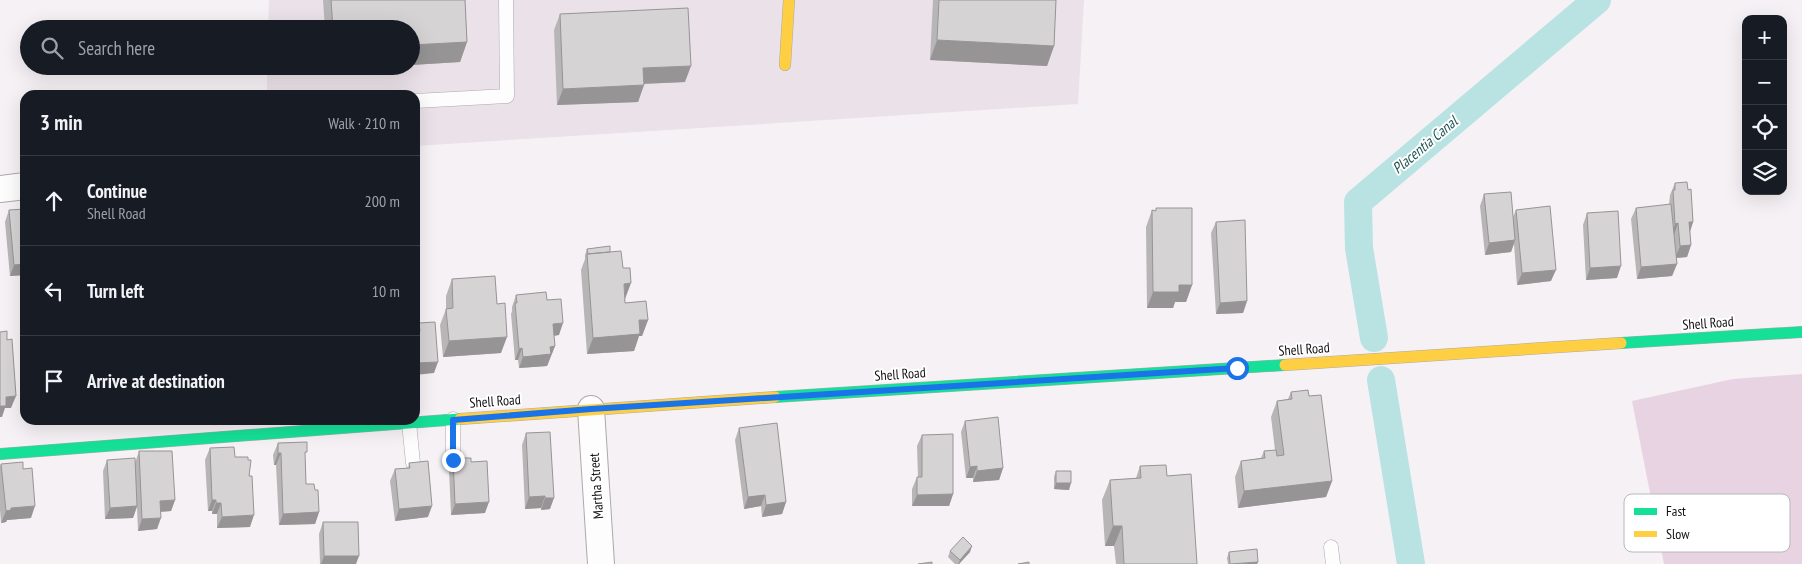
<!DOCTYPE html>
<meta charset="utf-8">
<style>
:root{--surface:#171b24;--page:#20242c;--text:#f1f3f6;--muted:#9ea1a6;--line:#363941}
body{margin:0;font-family:"PT Sans Narrow",sans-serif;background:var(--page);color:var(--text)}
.controls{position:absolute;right:15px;top:15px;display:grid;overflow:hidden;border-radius:10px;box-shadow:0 5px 20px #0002}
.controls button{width:45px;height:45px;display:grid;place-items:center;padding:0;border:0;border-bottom:1px solid var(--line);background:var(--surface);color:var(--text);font:25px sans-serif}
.stop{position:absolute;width:15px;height:15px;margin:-11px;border:4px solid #1a73e8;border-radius:50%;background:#fff}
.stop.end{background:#1a73e8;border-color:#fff;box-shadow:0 1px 5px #0008}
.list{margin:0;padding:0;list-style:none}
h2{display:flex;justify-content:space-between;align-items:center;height:65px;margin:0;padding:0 20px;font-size:21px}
h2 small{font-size:16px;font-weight:400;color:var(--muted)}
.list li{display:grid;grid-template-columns:32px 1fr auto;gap:15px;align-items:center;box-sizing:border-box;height:90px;padding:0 20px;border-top:1px solid var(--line)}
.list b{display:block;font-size:19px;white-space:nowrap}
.list p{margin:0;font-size:16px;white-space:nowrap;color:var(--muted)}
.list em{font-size:16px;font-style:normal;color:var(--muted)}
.icon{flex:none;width:28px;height:28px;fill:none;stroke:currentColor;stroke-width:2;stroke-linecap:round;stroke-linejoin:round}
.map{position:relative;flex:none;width:1802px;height:564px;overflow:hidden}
.search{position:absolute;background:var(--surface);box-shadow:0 5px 20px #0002;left:20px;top:20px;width:400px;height:55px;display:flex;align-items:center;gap:12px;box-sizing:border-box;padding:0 18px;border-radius:28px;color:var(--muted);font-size:19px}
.panel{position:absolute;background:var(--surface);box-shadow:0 5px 20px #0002;left:20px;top:90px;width:400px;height:335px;border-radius:15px}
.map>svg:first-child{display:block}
</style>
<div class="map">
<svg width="1802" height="564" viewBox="0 0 1802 564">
<rect width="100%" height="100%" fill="#f6f1f4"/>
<path fill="#ebe1e8" d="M 269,0 L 1084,0 L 1078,104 L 415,146 L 415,95 L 267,95 L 267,66 L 411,66 L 411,29 L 268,29 Z"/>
<path fill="#e7d3e1" d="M 1802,374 L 1802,564 L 1664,564 L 1632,401 L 1733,379 Z"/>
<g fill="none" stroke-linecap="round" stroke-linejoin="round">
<path stroke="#b9e3e2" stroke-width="28" d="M 1374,338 L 1359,248 L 1358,202 L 1597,0
M 1381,380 L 1411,564"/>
<g stroke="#aca9ab" stroke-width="15">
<path id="lane" d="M 415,101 L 507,96 L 506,0
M 409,423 L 413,463
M 453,460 L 453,419
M 1331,547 L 1333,564"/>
</g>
<g stroke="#aca9ab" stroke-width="28">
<path id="street" d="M 0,189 L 25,186
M 591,409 L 601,564"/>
</g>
<g stroke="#aca9ab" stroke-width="12">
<path id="fast" d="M 1621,343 L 1802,332
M 775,397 L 1285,365
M 0,454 L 460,419"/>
</g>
<g stroke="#aca9ab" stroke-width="12">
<path id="slow" d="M 785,65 L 789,0
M 1285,365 L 1621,343
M 460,419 L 775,397"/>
</g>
<use href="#lane" stroke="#fefdfd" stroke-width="14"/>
<use href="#street" stroke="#fefdfd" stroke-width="26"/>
<use href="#fast" stroke="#16e098" stroke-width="11"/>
<use href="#slow" stroke="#ffcf43" stroke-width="11"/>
</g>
<path fill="#b8b5b7" d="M 323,0 L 465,0 L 467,42 L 460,62 L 411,65 L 411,29 L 325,29 Z
M 933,0 L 1056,0 L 1054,46 L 1047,66 L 930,60 Z
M 560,14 L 685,82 L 644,84 L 638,102 L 557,105 L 554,30 Z
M 1675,183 L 1688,190 L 1693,222 L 1690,232 L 1691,245 L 1687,257 L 1676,258 L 1677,264 L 1672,276 L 1637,279 L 1631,219 L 1636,208 L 1669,205 L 1670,195 Z
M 1484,194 L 1513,217 L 1516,210 L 1551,281 L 1517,285 L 1514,244 L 1511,252 L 1485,255 L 1480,206 Z
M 1156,208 L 1192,285 L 1186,302 L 1175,302 L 1173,308 L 1147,308 L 1146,227 L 1152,210 L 1156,211 Z
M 9,210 L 25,275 L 10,276 L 5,222 Z
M 1587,213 L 1617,278 L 1586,280 L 1583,225 Z
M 1216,222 L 1247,301 L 1243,313 L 1216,314 L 1211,233 Z
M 587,249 L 610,252 L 625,299 L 625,303 L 648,320 L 642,336 L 639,336 L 634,351 L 587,354 L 581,270 L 585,259 L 585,255 Z
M 452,279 L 497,304 L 501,353 L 443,357 L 440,325 L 446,309 L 446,296 Z
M 516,295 L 547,300 L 559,335 L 554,336 L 555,346 L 547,366 L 519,368 L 518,360 L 515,360 L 511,314 L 512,311 L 512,307 Z
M 419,323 L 434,373 L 416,331 Z
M 1291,392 L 1309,396 L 1332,481 L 1326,497 L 1238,508 L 1235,477 L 1241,461 L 1261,458 L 1264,451 L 1275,450 L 1271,417 L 1277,401 L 1288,399 Z
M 965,421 L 1003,468 L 999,480 L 973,482 L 973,478 L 966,478 L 961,432 Z
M 739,428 L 786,502 L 782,514 L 762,517 L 761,506 L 744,509 L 735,440 Z
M 526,433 L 550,509 L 541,510 L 541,508 L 525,509 L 522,445 Z
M 922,435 L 953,494 L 949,506 L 912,506 L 912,489 L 917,477 L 918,477 L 917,446 Z
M 278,443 L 305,457 L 306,484 L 319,512 L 315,524 L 279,525 L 276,465 L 274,465 L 273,455 Z
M 210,448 L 235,457 L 250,527 L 217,528 L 217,514 L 212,514 L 212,511 L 208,511 L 205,460 Z
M 139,451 L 175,500 L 171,511 L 161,512 L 157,529 L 138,531 L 137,507 L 133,518 L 105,519 L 103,471 L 107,460 L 135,463 Z
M 453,458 L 471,462 L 485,513 L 451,515 L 449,470 Z
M 409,463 L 428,517 L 395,521 L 390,481 L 395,469 L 408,468 Z
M 1,464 L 23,469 L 31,518 L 7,520 L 6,522 L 1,523 L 0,510 L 0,466 Z
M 1140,466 L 1167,476 L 1197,564 L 1116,564 L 1114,546 L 1105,546 L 1102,500 L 1110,480 L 1136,478 Z
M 1056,471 L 1069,490 L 1054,489 L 1054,477 Z
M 323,522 L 356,564 L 320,564 L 319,534 Z
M 950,551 L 970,552 L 959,564 L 955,564 L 948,557 Z
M 1229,552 L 1258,562 L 1257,564 L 1228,564 L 1227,558 Z"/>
<path fill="#969495" d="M 937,40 L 1054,46 L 1047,66 L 930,60 Z
M 467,42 L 460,62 L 411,65 L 411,45 Z
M 328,66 L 379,66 L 327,69 Z
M 691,66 L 685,82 L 637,84 L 643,68 Z
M 644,85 L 638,102 L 557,105 L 563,89 Z
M 1689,222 L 1693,222 L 1689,234 Z
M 1678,223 L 1674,235 L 1671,235 L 1675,224 Z
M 1515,240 L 1511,252 L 1485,255 L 1489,243 Z
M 1691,245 L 1687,257 L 1675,258 L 1680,246 Z
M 25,264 L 25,275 L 10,276 L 14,265 Z
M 1677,264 L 1672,276 L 1637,279 L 1641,267 Z
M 1621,266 L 1617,278 L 1586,280 L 1590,268 Z
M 1556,270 L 1551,281 L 1517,285 L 1522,273 Z
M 631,283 L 625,299 L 624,284 Z
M 1179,285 L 1192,285 L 1186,302 L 1175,302 L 1173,308 L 1147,308 L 1153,292 Z
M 1247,301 L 1243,313 L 1216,314 L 1220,303 Z
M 639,320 L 648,320 L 642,336 L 639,336 L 634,351 L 587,354 L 593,338 Z
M 563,323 L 559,335 L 549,336 L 553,324 Z
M 507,337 L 501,353 L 443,357 L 449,341 Z
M 555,346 L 547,366 L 519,368 L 523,357 L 550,347 Z
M 522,348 L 518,360 L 515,360 L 519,349 Z
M 438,362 L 434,373 L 415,375 L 415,363 Z
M 16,396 L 11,408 L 5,408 L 2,417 L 0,417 L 0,406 L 6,397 Z
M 278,453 L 281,453 L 276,465 L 274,465 Z
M 977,466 L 973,478 L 966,478 L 970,467 Z
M 1003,468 L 999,480 L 973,482 L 977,471 Z
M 1332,481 L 1326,497 L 1238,508 L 1244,491 Z
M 1056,483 L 1071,483 L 1069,490 L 1054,489 Z
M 953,494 L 949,506 L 912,506 L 917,495 Z
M 765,495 L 761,506 L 744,509 L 748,497 Z
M 545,496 L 541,508 L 525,509 L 529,497 Z
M 545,498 L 554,498 L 550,509 L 541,510 Z
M 175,500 L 171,511 L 156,512 L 160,501 Z
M 212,500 L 216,500 L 212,511 L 208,511 Z
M 489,502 L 485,513 L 451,515 L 455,504 Z
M 786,502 L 782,514 L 762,517 L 766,505 Z
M 216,503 L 221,503 L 217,514 L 212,514 Z
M 35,506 L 31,518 L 7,520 L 6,522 L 1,523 L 6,511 L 11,508 Z
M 137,506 L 133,518 L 105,519 L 110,508 Z
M 432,506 L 428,517 L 395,521 L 399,509 Z
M 319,512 L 315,524 L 279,525 L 283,514 Z
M 254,515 L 250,527 L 217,528 L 222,517 Z
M 161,518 L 157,529 L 138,531 L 142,519 Z
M 1113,526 L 1122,526 L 1114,546 L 1105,546 Z
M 972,546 L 970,552 L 959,564 L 958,564 L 960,560 Z
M 324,556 L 359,556 L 356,564 L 321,564 Z
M 1258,562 L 1257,564 L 1238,564 Z"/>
<path fill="#d6d3d5" stroke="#969495" d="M 331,0 L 465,0 L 467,42 L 411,45 L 411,29 L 333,29 Z
M 939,0 L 1056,0 L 1054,46 L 937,40 Z
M 688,8 L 691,66 L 643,68 L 644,85 L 563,89 L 560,14 Z
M 1687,182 L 1688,190 L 1691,189 L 1693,222 L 1689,222 L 1691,245 L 1680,246 L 1678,223 L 1675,224 L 1673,190 L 1675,190 L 1675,183 Z
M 1511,192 L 1515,240 L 1489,243 L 1484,194 Z
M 1671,204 L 1677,264 L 1641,267 L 1636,208 Z
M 1550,206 L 1556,270 L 1522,273 L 1516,210 Z
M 1156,208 L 1192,208 L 1192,285 L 1179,285 L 1179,292 L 1153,292 L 1152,210 L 1156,211 Z
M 25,209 L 25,264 L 14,265 L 9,210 Z
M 1618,211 L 1621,266 L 1590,268 L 1587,213 Z
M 1245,220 L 1247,301 L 1220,303 L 1216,222 Z
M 610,246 L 610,252 L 588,254 L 587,249 Z
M 621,251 L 623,268 L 630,268 L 631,283 L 624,284 L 625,303 L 646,301 L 648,320 L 639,320 L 640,334 L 593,338 L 587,254 Z
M 495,276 L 497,304 L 505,303 L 507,337 L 449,341 L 446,309 L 453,308 L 452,279 Z
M 546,292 L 547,300 L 561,299 L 563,323 L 553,324 L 555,346 L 550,347 L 551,354 L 523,357 L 522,348 L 519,349 L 515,303 L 517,303 L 516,295 Z
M 435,322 L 438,362 L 415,363 L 415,331 L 420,331 L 419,323 Z
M 7,331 L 7,340 L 12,339 L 16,396 L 6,397 L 6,406 L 0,406 L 0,332 Z
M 1308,390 L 1309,396 L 1321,395 L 1332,481 L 1244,491 L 1241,461 L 1265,458 L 1264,451 L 1276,450 L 1277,456 L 1284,455 L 1277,401 L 1292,399 L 1291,392 Z
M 998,417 L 1003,468 L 977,471 L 977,466 L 970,467 L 965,421 Z
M 777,423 L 786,502 L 766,505 L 765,495 L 748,497 L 739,428 Z
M 550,432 L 554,498 L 545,498 L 545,496 L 529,497 L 526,433 Z
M 953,434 L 953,494 L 917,495 L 917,477 L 922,477 L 922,435 Z
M 307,442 L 307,452 L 305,452 L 306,484 L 314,484 L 315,490 L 318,490 L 319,512 L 283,514 L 281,453 L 278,453 L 278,443 Z
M 234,447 L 235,457 L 248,457 L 248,460 L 251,460 L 249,476 L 252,476 L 254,515 L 222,517 L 221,503 L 216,503 L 216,500 L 212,500 L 210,448 Z
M 139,451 L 172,451 L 175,500 L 160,501 L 161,518 L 142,519 Z
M 135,458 L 137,506 L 110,508 L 107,460 Z
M 453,458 L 471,458 L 471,462 L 487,461 L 489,502 L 455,504 Z
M 428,461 L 432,506 L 399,509 L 395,469 L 410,468 L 409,463 Z
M 23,462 L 23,469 L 32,468 L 35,506 L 11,508 L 11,510 L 6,511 L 1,464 Z
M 1166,465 L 1167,476 L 1191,474 L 1197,564 L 1124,564 L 1122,526 L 1113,526 L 1110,480 L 1141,478 L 1140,466 Z
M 1056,471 L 1071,471 L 1071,483 L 1056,483 Z
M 323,522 L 358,522 L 359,556 L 324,556 Z
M 963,537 L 972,546 L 960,560 L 950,551 Z
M 1257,549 L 1258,562 L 1230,564 L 1229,552 Z
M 932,562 L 932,564 L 918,564 Z
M 1029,562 L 1029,564 L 1018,564 Z"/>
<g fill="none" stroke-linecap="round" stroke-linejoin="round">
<path stroke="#1a73e8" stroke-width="6" d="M 453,460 L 453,420 L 591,409 L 1237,368"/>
</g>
<g text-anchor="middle" stroke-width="4" stroke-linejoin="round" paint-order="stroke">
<g font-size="14" fill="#141113" stroke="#fff">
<text transform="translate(1708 323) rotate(-4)" y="5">Shell Road</text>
<text transform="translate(1304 349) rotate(-4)" y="5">Shell Road</text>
<text transform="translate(900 374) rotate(-4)" y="5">Shell Road</text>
<text transform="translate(495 401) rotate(-4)" y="5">Shell Road</text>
<text transform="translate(596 486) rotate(-94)" y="5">Martha Street</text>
</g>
<g font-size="15" font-style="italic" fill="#225756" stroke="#fff">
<text transform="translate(1425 145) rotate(-40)" y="5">Placentia Canal</text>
</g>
</g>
<rect x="1624" y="494" width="166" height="58" rx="8" fill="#fff" stroke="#b8b8b8" stroke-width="1"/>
<rect x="1634" y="508" width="23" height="7" fill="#16e098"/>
<rect x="1634" y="531" width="23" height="6" fill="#ffcf43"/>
<g font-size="14" fill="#141113">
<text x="1666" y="516">Fast</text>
<text x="1666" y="539">Slow</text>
</g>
</svg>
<div class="controls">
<button>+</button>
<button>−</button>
<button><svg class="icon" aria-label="locate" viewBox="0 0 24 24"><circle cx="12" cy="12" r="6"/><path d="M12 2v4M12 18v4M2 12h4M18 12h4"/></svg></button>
<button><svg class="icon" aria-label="layers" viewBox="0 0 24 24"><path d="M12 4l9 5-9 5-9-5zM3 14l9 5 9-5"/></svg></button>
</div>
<div class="stop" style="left:1237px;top:368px"></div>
<div class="stop end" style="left:453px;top:460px"></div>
<div class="search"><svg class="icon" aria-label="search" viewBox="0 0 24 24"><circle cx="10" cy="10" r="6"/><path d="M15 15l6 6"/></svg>Search here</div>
<section class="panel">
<h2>3 min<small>Walk · 210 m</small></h2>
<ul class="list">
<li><svg class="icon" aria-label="ahead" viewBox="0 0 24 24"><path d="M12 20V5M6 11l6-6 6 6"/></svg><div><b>Continue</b><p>Shell Road</p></div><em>200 m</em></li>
<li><svg class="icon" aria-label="left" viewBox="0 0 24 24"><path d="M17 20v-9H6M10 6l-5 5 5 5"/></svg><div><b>Turn left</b></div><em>10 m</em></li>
<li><svg class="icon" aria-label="arrive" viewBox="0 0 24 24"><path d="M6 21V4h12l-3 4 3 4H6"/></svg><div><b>Arrive at destination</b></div></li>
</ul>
</section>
</div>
